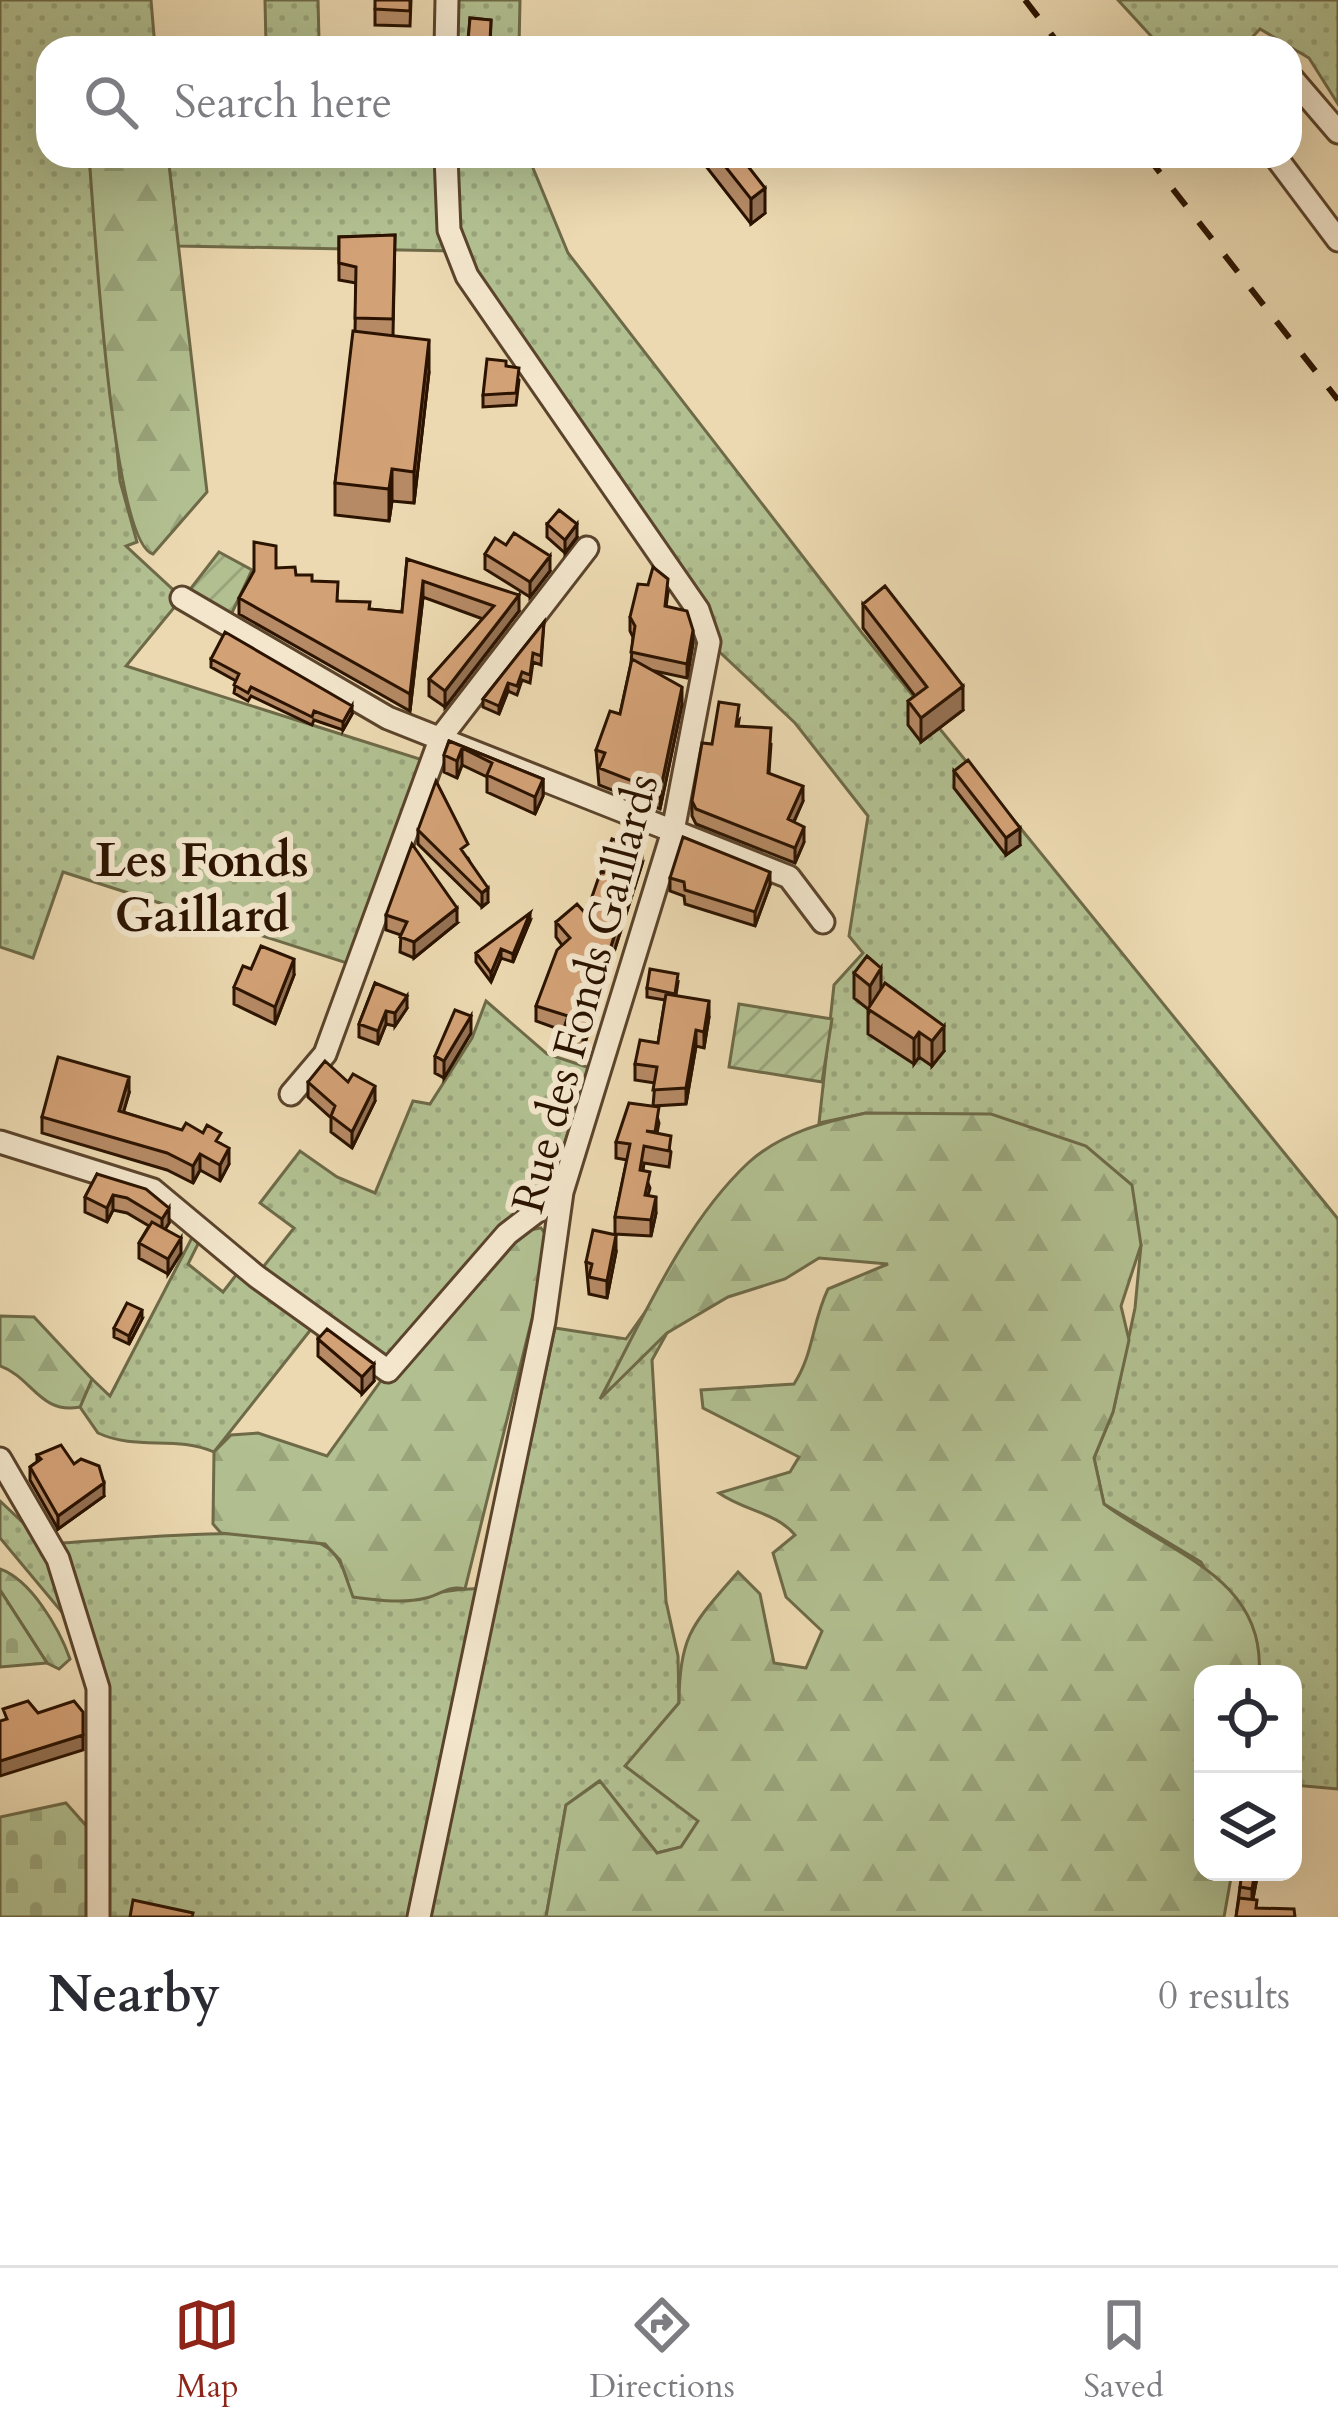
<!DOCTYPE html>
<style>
:root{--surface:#fff;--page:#f7f7f7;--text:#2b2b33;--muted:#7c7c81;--line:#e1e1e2;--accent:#8f2418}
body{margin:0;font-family:Cardo,serif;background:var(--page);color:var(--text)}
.controls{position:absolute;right:36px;bottom:36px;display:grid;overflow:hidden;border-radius:24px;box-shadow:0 12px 48px #0002}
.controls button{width:108px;height:108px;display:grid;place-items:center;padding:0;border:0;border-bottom:3px solid var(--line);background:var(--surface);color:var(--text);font:60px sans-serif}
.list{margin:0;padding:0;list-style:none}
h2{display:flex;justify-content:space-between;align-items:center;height:156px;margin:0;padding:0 48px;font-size:51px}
h2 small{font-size:39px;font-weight:400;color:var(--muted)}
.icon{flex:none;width:66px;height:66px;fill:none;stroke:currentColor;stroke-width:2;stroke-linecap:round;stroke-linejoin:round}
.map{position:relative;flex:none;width:1338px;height:1917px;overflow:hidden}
.search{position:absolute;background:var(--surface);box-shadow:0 12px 48px #0002;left:36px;right:36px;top:36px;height:132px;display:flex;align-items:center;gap:30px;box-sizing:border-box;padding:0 42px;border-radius:36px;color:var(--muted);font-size:45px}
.sheet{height:348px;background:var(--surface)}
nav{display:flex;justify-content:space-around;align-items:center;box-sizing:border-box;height:168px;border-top:3px solid var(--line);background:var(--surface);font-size:33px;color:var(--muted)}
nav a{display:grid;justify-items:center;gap:6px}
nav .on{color:var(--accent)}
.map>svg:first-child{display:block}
</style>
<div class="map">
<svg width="1338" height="1917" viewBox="0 0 1338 1917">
<defs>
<pattern id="grass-dots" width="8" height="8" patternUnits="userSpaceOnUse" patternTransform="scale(3)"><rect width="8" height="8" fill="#b2c091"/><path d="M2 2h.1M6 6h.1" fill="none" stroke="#99a47b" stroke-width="1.8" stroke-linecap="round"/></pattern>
<pattern id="forest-firs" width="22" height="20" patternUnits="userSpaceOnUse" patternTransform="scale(3)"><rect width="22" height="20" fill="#b2c091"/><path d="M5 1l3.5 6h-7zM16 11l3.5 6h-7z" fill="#99a47b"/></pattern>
<pattern id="cemetery-stones" width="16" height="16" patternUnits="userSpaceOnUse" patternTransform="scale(3)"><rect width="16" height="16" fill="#b2c091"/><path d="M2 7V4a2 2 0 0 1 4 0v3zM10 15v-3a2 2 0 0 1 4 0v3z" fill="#99a47b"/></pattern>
<pattern id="garden-furrows" width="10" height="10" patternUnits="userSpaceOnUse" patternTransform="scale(3)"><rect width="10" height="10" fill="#b2c091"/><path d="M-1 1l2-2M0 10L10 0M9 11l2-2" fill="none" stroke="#99a47b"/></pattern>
</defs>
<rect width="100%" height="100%" fill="#ecd9b1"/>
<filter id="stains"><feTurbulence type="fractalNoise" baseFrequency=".00167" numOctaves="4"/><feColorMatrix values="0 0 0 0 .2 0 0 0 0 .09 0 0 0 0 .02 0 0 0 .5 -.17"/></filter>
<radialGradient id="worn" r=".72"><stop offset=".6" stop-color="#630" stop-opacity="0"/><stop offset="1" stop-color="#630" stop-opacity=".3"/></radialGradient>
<path fill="url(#grass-dots)" stroke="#6e6a48" stroke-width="3" d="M 0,0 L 151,0 L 155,48 L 48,48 L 48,156 L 89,156 L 120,481 L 137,542 L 126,546 L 182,598 L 126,666 L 432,763 L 356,966 L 63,872 L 33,958 L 0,947 Z
M 265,0 L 318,0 L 319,40 L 446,39 L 447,0 L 520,0 L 519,48 L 246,48 L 266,46 Z
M 1118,0 L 1338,0 L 1338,104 L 1309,58 L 1260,29 L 1242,48 L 1162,48 Z
M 168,156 L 528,156 L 568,253 L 862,633 L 1338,1219 L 1338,1789 L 1293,1785 L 1293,1674 L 1259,1674 L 1260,1666 L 1201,1562 L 1104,1504 L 1094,1458 L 1113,1412 L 1135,1308 L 1141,1245 L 866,1113 L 819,1123 L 834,985 L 863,953 L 849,936 L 868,816 L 795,723 L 709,642 L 455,251 L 178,246 Z
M 486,1001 L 547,1054 L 599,1071 L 551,1177 L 397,1364 L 316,1323 L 214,1452 C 176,1435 137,1451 98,1433 L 80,1407 L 92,1379 L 110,1396 L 197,1228 L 203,1234 L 188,1264 L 223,1292 L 243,1266 L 256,1276 L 294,1228 L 260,1203 L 300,1151 L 337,1177 L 375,1193 L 413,1101 L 430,1104 L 472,1038 Z
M 648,1308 L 667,1333 L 652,1360 L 666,1601 L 678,1656 L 679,1703 L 626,1766 L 699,1820 L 681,1847 L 657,1853 L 599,1781 L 566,1805 L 546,1917 L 98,1917 L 98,1688 L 66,1617 L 0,1538 L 0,1501 L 51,1549 L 50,1544 C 100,1541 293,1520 328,1548 C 343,1560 347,1579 354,1597 C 406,1604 448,1585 499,1589 L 555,1328 L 626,1339 Z"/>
<path fill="url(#forest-firs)" stroke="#6e6a48" stroke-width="3" d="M 89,156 L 168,156 L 207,492 L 153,554 C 111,543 94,211 89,156 Z
M 866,1113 L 991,1114 L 1086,1146 L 1132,1185 L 1141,1245 L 1121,1306 L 1129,1340 L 1113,1412 L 1094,1458 L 1104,1504 C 1167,1552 1266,1577 1259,1674 L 1203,1674 L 1203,1872 L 1232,1872 L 1224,1917 L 546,1917 L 566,1805 L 600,1781 L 657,1853 L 681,1847 L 698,1821 L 625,1766 L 679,1703 C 679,1634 694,1623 738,1572 L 760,1594 L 774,1663 L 806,1668 L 822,1631 L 786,1597 L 773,1553 L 795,1535 C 776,1512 744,1511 719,1493 L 790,1472 L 799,1457 L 703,1408 L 701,1390 L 794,1384 C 814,1353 812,1322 828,1289 L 888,1264 L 819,1258 L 785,1279 L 728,1297 L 667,1333 L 600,1399 C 642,1321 683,1224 748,1163 C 781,1133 824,1122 866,1113 Z
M 541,1228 L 551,1242 L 465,1589 C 448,1585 442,1594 426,1598 C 403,1604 377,1600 353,1597 L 340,1560 L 325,1544 L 221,1533 L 213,1524 L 214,1452 L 231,1435 L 258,1433 L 327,1456 L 388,1371 L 507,1234 Z
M 0,1316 L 34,1317 L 92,1379 L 80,1407 C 40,1415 32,1377 0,1366 Z
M 0,1569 C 31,1580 59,1628 70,1659 L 59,1669 L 47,1663 L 0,1590 Z"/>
<path fill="url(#cemetery-stones)" stroke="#6e6a48" stroke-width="3" d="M 0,1590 L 47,1663 L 0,1667 Z
M 66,1803 L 90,1830 L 98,1917 L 0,1917 L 0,1817 Z"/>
<path fill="url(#garden-furrows)" stroke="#6e6a48" stroke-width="3" d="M 219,552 L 252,570 L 230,617 L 188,592 Z
M 739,1004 L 832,1019 L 822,1082 L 729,1067 Z"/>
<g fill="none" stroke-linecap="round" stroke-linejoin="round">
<g stroke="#5b442c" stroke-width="27">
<path id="minor" d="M 446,48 L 447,0
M 1290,76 L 1338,132
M 1275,156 L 1338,240
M 182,598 L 388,718 L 789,877 L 823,922
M 291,1094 L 325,1054 L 441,737 L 587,548
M 0,1142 L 153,1190 L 256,1276 L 388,1371 L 507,1234 L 562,1192
M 0,1459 L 58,1559 L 98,1688 L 98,1917
M 419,1917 L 544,1321 L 562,1192 L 673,831 L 709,642 L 698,610 L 467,276 L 449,230 L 446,156"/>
</g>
<use href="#minor" stroke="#f3e6cc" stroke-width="21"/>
<path stroke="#2b1300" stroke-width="6" stroke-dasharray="21 21" stroke-linecap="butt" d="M 1025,0 L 1062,48
M 1147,156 L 1338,400"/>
</g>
<path fill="#b58a65" stroke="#2b1300" stroke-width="3" d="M 411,0 L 410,26 L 375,25 L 375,9 Z
M 470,18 L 491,20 L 490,48 L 468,48 Z
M 698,156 L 740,156 L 765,213 L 751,224 Z
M 395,235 L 393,335 L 429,372 L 414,503 L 392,501 L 389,521 L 335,515 L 335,483 L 355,331 L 356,283 L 339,280 L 339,237 Z
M 506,366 L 519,380 L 516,405 L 483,407 L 483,395 Z
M 547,524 L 577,537 L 565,553 L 547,537 Z
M 506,545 L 550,571 L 530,597 L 485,569 L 485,554 Z
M 407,559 L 519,611 L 445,707 L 429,696 L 429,679 L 483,619 L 423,597 L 410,711 L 239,614 L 239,598 L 276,568 L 312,581 L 338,601 L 369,609 L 402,612 Z
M 668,592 L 666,607 L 693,643 L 687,678 L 650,670 L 682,704 L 660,809 L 599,785 L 596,750 L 620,714 L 631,663 L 633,637 L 630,631 L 630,617 Z
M 863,604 L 963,710 L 921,742 L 908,725 L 908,701 L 915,696 L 863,628 Z
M 544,622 L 541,665 L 533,662 L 530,683 L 522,680 L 517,695 L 508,691 L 499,714 L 483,707 L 483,699 Z
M 211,659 L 352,714 L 343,730 L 314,720 L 312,725 L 251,696 L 248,701 L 234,693 L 236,681 L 211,667 Z
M 739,720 L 738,726 L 771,744 L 769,773 L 803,801 L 794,822 L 804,842 L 795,863 L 696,824 L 692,816 L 692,801 L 712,744 Z
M 449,741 L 543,779 L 543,796 L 535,814 L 487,792 L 487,777 L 462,765 L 457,778 L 444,772 L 444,755 Z
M 954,771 L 1020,845 L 1006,855 L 954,788 Z
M 418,830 L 468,858 L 488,902 L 482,907 L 418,844 Z
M 642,864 L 583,1049 L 564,1043 L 564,1031 L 536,1021 L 536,1006 L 562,945 L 556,937 L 556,922 L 586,914 Z
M 670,878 L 770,885 L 755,926 L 685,904 L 684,896 L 670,891 Z
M 386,915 L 457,923 L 414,958 L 400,952 L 401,935 L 386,930 Z
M 530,921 L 513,962 L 501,958 L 491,982 L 476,962 L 476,953 Z
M 251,969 L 294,975 L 275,1024 L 234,1004 L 234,987 Z
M 854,973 L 881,988 L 944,1051 L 932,1066 L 919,1057 L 914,1064 L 868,1034 L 868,1009 L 854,998 Z
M 678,982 L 676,995 L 709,1017 L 704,1048 L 696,1046 L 686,1104 L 654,1106 L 659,1123 L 657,1133 L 671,1152 L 669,1167 L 644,1163 L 643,1171 L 650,1188 L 648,1195 L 656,1213 L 651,1236 L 615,1234 L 615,1217 L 627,1160 L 616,1158 L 616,1142 L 653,1106 L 655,1083 L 635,1080 L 635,1064 L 658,1043 L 665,1000 L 647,997 L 647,988 Z
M 375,983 L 407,1008 L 395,1026 L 386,1024 L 378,1044 L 359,1037 L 359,1024 Z
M 471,1033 L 444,1078 L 435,1073 L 435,1056 Z
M 308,1082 L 348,1082 L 375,1101 L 352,1148 L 331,1132 L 331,1118 L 308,1097 Z
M 129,1093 L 123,1112 L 221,1144 L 229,1164 L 220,1181 L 200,1170 L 193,1183 L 167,1170 L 42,1133 L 42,1117 Z
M 97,1174 L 169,1223 L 165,1229 L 181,1253 L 168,1274 L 139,1258 L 139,1243 L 149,1226 L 127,1213 L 113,1210 L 107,1222 L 85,1212 L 85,1197 Z
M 616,1252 L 607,1298 L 589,1294 L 586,1262 Z
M 142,1319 L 129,1344 L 114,1337 L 114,1328 Z
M 318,1339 L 374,1381 L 362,1394 L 318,1356 Z
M 37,1455 L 74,1464 L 104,1496 L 58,1529 L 30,1480 L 30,1467 L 37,1462 Z
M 1258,1872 L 1253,1899 L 1236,1917 L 1240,1887 Z"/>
<path fill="#947153" stroke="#2b1300" stroke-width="3" d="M 765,188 L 765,213 L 751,224 L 751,199 Z
M 429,340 L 429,372 L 414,503 L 414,472 Z
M 392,469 L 392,501 L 389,521 L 389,489 Z
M 577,524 L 577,537 L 565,553 L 565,540 Z
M 550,556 L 550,571 L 530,597 L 530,582 Z
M 423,581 L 423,597 L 410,711 L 410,694 Z
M 519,595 L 519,611 L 445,707 L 445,691 Z
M 693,630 L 693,643 L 687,678 L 687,664 Z
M 508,683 L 508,691 L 499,714 L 499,706 Z
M 963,686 L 963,710 L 921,742 L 921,718 Z
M 682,687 L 682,704 L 660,809 L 660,792 Z
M 352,706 L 352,714 L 343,730 L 343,722 Z
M 462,748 L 462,765 L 457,778 L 457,761 Z
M 543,779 L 543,796 L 535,814 L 535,797 Z
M 803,786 L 803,801 L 788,834 L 788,819 Z
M 804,827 L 804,842 L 795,863 L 795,848 Z
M 1020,828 L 1020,845 L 1006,855 L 1006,838 Z
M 642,849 L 642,864 L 583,1049 L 583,1034 Z
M 770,872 L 770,885 L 755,926 L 755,912 Z
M 488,888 L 488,902 L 482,907 L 482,893 Z
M 457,908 L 457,923 L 414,958 L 414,942 Z
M 530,913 L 530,921 L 513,962 L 513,954 Z
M 501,949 L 501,958 L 491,982 L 491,973 Z
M 294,959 L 294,975 L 275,1024 L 275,1007 Z
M 881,968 L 881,993 L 870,1011 L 870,986 Z
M 407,996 L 407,1008 L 395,1026 L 395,1013 Z
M 709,1001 L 709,1017 L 704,1048 L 704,1032 Z
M 386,1011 L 386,1024 L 378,1044 L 378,1031 Z
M 471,1016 L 471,1033 L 444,1078 L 444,1061 Z
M 944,1026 L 944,1051 L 932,1066 L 932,1041 Z
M 696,1030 L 696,1046 L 686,1104 L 686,1088 Z
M 919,1032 L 919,1057 L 914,1064 L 914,1039 Z
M 129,1077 L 129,1093 L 119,1128 L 119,1111 Z
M 375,1086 L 375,1101 L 352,1148 L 352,1132 Z
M 229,1148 L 229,1164 L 220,1181 L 220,1165 Z
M 200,1154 L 200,1170 L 193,1183 L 193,1166 Z
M 113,1195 L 113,1210 L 107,1222 L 107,1208 Z
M 656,1197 L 656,1213 L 651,1236 L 651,1220 Z
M 169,1208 L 169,1223 L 162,1234 L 162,1219 Z
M 616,1235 L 616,1252 L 607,1298 L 607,1281 Z
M 181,1238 L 181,1253 L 168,1274 L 168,1259 Z
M 142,1310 L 142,1319 L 129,1344 L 129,1336 Z
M 374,1364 L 374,1381 L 362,1394 L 362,1377 Z
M 104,1483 L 104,1496 L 58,1529 L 58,1516 Z
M 83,1735 L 83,1750 L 0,1776 L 0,1761 Z
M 1255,1872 L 1258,1872 L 1252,1904 L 1252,1889 Z"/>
<path fill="#d3a176" stroke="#2b1300" stroke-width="3" d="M 375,0 L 410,0 L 410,11 L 375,9 Z
M 470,18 L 491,20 L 490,42 L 468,40 Z
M 717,156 L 740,156 L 765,188 L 751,199 Z
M 395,235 L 393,319 L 355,318 L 356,267 L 339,263 L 339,237 Z
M 353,331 L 429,340 L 414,472 L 392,469 L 389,489 L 335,483 Z
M 487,359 L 506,361 L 506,366 L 519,368 L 516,393 L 483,395 Z
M 559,510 L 577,524 L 565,540 L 547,524 Z
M 514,533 L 550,556 L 530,582 L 485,554 L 495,538 L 506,545 Z
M 254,542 L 276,546 L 276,568 L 295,567 L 296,575 L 312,575 L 312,581 L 338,582 L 337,601 L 370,602 L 369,609 L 402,612 L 407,559 L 519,595 L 445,691 L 429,679 L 494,606 L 423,581 L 410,694 L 239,598 L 254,571 Z
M 653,567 L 668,579 L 665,606 L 687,611 L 693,630 L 687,664 L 631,652 L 635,626 L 630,617 L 638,584 L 648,585 Z
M 885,586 L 963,686 L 921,718 L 908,701 L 927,687 L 863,604 Z
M 544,622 L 541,656 L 533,653 L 530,675 L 522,672 L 517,686 L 508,683 L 499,706 L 483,699 Z
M 225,632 L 352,706 L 343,722 L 314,711 L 312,717 L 251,687 L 248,693 L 234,685 L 239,674 L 211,659 Z
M 632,659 L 682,687 L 660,792 L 599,768 L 605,753 L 596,750 L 610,711 L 620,714 Z
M 719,702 L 739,705 L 736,726 L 771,728 L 768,773 L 803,786 L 788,819 L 804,827 L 795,848 L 696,809 L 692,801 L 702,743 L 712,744 Z
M 449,741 L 543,779 L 535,797 L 487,775 L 492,763 L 462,748 L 457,761 L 444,755 Z
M 968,760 L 1020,828 L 1006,838 L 954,771 Z
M 436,781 L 468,844 L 461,849 L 488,888 L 482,893 L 418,830 Z
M 683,837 L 770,872 L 755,912 L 685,890 L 684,882 L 670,878 Z
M 612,839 L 642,849 L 583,1034 L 564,1028 L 568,1016 L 536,1006 L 557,950 L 570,938 L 556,922 L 577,904 L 586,914 Z
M 412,844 L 457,908 L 414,942 L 400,937 L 407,922 L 386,915 Z
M 530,913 L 513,954 L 501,949 L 491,973 L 476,953 Z
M 261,946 L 294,959 L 275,1007 L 234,987 L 243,966 L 251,969 Z
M 867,956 L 881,968 L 870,986 L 854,973 Z
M 650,969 L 678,974 L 675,994 L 647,988 Z
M 375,983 L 407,996 L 395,1013 L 386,1011 L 378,1031 L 359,1024 Z
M 885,983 L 944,1026 L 932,1041 L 919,1032 L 914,1039 L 868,1009 Z
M 666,994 L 709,1001 L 704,1032 L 696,1030 L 686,1088 L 653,1090 L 657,1067 L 635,1064 L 640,1040 L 658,1043 Z
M 455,1010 L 471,1016 L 444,1061 L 435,1056 Z
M 58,1057 L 129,1077 L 119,1111 L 182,1130 L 186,1123 L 203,1133 L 207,1125 L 221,1133 L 216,1141 L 229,1148 L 220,1165 L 200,1154 L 193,1166 L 167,1153 L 42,1117 Z
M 325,1061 L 348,1082 L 353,1074 L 375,1086 L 352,1132 L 331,1116 L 335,1106 L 308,1082 Z
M 629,1103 L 659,1107 L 655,1132 L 646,1131 L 671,1136 L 669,1151 L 644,1146 L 640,1170 L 650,1172 L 645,1195 L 656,1197 L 651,1220 L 615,1217 L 630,1144 L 616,1142 Z
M 97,1174 L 146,1189 L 169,1208 L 162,1219 L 127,1198 L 113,1195 L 107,1208 L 85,1197 Z
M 152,1222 L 181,1238 L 168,1259 L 139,1243 Z
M 593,1230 L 616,1235 L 607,1281 L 589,1277 L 592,1264 L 586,1262 Z
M 127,1303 L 142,1310 L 129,1336 L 114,1328 Z
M 327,1329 L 374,1364 L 362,1377 L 318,1339 Z
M 61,1445 L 74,1464 L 81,1459 L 99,1466 L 104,1483 L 58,1516 L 30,1467 L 41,1459 L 37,1455 Z
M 28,1701 L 38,1713 L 74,1701 L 83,1712 L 83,1735 L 0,1761 L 0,1721 L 7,1719 L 3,1709 Z
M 1242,1872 L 1255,1872 L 1252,1889 L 1240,1887 Z
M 1239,1898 L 1257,1900 L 1256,1908 L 1294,1909 L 1295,1917 L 1236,1917 Z
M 133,1900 L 193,1913 L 192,1917 L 130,1917 Z"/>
<g text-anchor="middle" stroke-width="12" stroke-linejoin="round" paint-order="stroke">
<g font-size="45" fill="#2b1300" stroke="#f3e6cc">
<text transform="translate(584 993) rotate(-75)" y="16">Rue des Fonds Gaillards</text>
</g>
<g font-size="48" font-weight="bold" fill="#2b1300" stroke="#f3e6cc">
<text x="202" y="876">Les Fonds<tspan x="202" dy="55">Gaillard</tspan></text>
</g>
</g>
<rect width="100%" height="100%" filter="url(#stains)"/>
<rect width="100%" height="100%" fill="url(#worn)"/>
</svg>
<div class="controls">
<button><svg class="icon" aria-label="locate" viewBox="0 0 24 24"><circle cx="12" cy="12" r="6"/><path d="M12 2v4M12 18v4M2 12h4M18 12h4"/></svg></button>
<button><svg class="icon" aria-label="layers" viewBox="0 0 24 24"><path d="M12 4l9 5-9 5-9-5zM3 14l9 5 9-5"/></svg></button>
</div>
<div class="search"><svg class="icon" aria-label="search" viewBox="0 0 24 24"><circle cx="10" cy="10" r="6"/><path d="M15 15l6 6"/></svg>Search here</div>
</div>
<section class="sheet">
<h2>Nearby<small>0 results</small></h2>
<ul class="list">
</ul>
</section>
<nav>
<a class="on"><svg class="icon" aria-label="map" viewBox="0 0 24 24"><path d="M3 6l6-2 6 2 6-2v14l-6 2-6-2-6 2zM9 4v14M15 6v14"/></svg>Map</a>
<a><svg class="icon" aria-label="directions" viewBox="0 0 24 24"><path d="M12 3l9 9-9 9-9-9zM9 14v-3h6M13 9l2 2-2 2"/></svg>Directions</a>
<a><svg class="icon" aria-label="saved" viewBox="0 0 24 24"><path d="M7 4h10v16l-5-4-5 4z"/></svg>Saved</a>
</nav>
